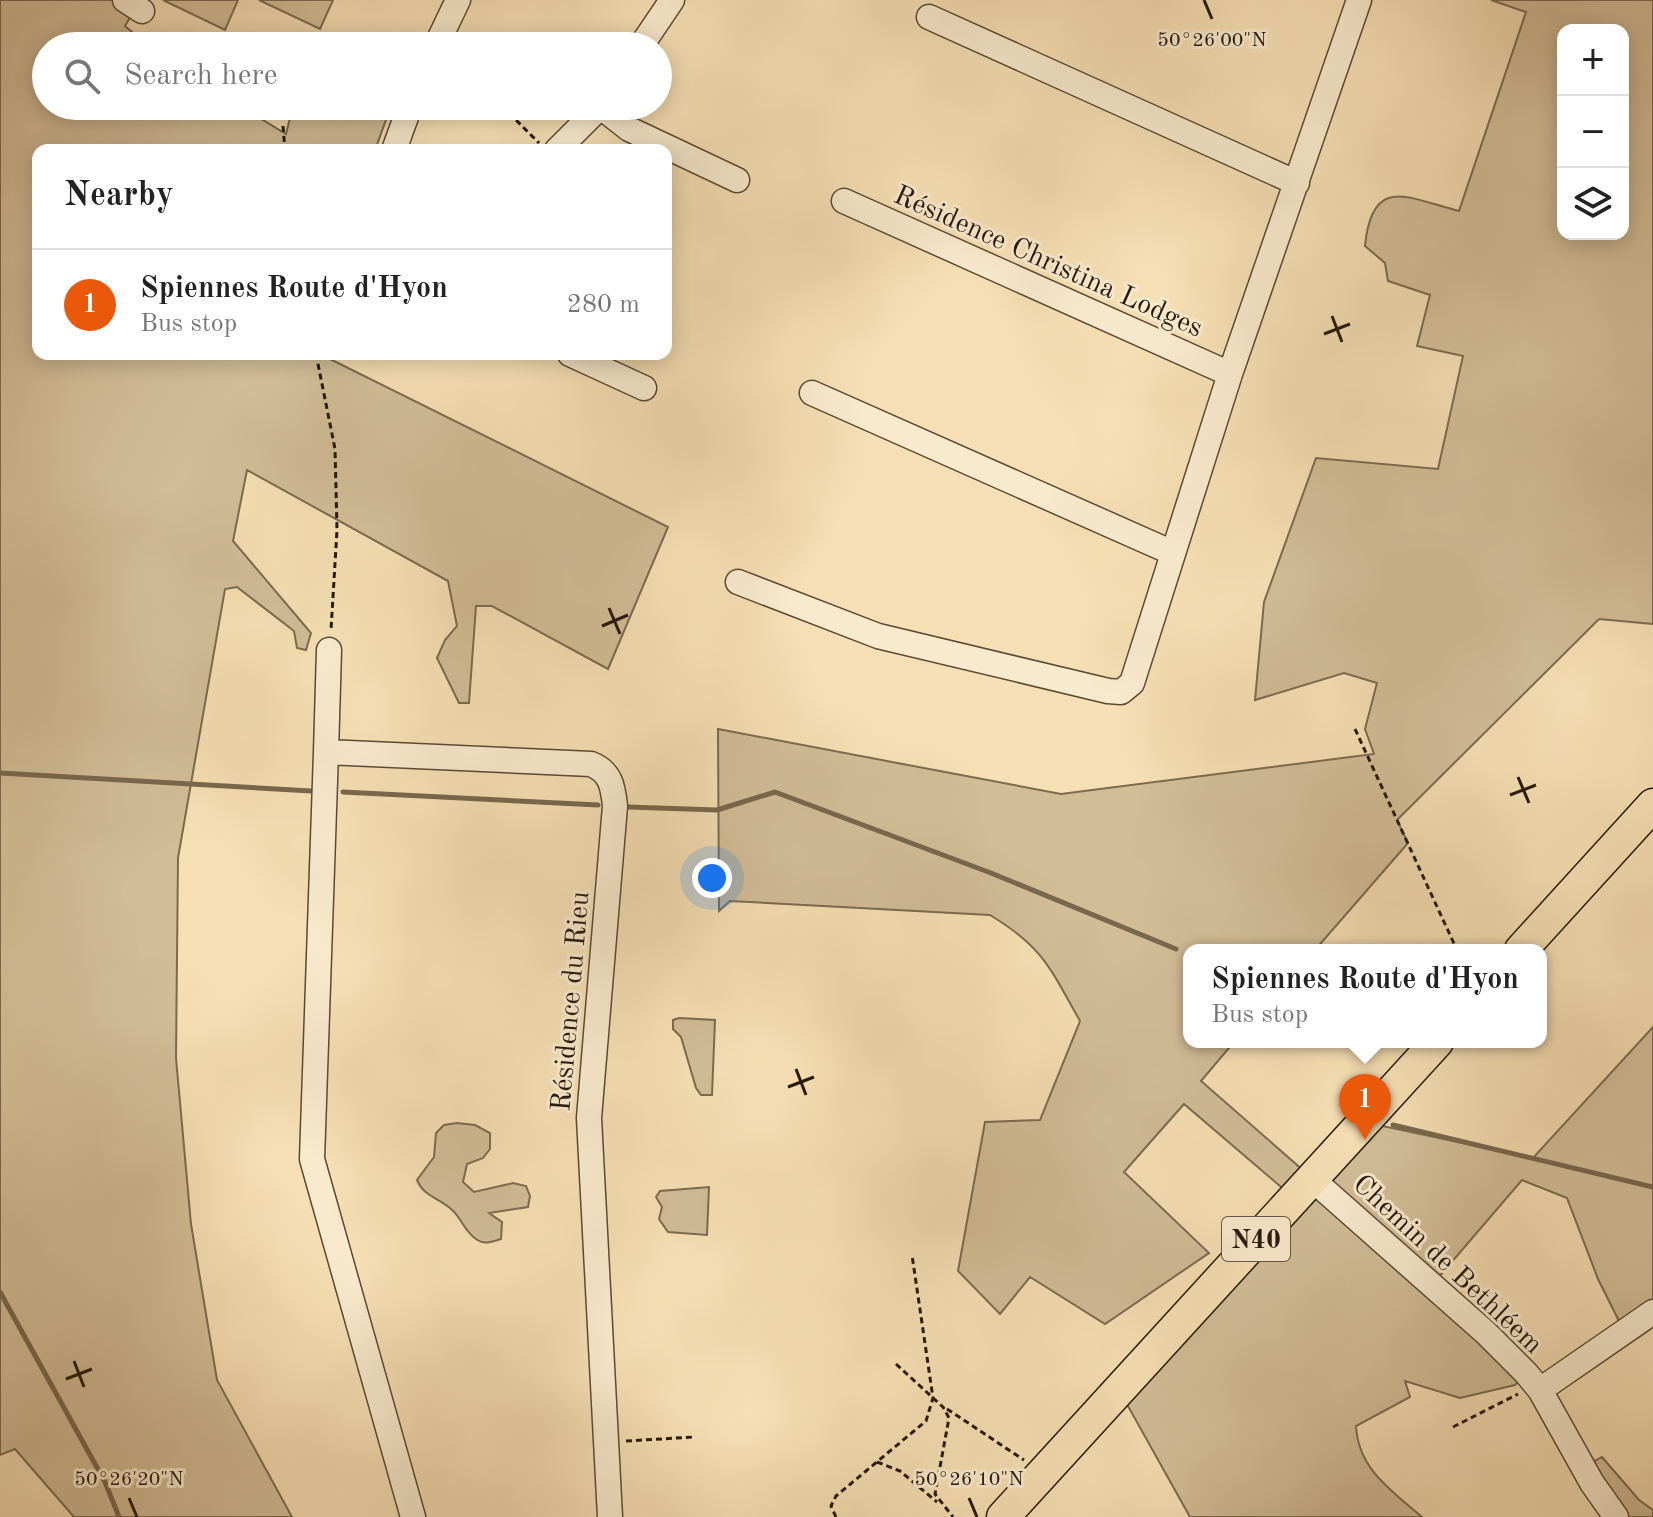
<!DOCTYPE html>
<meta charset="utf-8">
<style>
:root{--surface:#fff;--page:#f6f6f6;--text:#222;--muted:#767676;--line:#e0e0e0;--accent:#ea580c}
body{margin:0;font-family:"Old Standard TT",serif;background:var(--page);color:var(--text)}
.controls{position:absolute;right:24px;top:24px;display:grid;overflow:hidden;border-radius:16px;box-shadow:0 4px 20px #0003}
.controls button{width:72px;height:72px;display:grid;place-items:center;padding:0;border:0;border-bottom:2px solid var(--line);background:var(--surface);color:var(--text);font:40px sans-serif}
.you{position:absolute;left:712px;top:878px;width:28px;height:28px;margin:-20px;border:6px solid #fff;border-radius:50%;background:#1a73e8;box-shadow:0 0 0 12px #1a73e833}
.badge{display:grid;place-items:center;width:52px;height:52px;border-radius:50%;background:var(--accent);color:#fff;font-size:26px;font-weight:700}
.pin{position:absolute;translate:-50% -66px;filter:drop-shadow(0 2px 4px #0008)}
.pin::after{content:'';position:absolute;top:42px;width:28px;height:24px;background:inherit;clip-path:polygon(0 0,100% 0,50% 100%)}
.popup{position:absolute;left:1183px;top:944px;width:364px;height:104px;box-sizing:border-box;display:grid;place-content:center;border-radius:16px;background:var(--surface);filter:drop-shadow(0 2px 6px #0005);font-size:26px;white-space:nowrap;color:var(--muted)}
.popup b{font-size:30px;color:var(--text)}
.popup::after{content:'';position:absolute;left:50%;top:100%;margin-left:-16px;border:16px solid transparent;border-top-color:var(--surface)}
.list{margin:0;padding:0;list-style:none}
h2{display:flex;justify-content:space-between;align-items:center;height:104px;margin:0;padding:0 32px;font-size:34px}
h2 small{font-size:26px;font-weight:400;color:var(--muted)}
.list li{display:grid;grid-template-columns:52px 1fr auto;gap:24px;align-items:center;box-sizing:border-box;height:112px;padding:0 32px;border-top:2px solid var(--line)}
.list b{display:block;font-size:30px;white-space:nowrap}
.list p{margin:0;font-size:26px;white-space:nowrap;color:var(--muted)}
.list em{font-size:26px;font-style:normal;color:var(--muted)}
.icon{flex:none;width:44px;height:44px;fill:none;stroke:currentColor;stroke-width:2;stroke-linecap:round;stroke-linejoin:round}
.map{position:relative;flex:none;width:1653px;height:1517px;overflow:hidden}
.search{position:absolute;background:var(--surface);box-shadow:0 4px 20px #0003;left:32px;top:32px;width:640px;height:88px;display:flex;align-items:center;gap:20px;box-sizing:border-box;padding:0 28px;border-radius:44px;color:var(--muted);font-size:30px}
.panel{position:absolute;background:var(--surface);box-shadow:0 4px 20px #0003;left:32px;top:144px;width:640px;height:216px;border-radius:16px}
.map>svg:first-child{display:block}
</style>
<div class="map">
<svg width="1653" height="1517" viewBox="0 0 1653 1517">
<rect width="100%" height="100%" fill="#f6dfb4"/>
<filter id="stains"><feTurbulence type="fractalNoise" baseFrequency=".0025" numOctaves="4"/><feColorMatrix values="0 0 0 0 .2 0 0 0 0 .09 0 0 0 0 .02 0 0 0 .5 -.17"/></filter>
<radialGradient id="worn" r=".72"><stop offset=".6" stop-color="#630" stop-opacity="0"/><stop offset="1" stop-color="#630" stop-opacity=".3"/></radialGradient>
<path fill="#d2bd97" stroke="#7c6a50" stroke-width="2" fill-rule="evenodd" d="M 0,0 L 125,0 L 136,7 L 125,26 L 149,46 L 46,46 L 46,106 L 240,106 L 286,134 L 293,106 L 391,106 L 375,150 L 38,150 L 38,354 L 320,354 L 668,527 L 608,669 L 492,606 L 476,606 L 469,703 L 459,703 L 437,658 L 445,640 L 457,626 L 448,581 L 247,470 L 233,541 L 311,633 L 306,650 L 297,648 L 294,631 L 237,587 L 225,589 L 178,858 L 176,1058 L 191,1224 L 217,1380 L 292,1517 L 74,1517 L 15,1449 L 0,1455 Z
M 163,0 L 238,0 L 225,30 Z
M 259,0 L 333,0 L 320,29 Z
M 1491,0 L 1653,0 L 1653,624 L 1599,619 L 1397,820 L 1408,843 L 1315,950 L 1189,950 L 1189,1042 L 1234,1042 L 1201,1081 L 1312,1178 L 1364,1122 L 1533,1158 L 1653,1027 L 1653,1312 L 1624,1331 L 1598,1279 L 1567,1198 L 1522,1180 L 1432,1285 L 1526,1373 L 1515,1385 L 1460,1398 L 1405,1381 L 1410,1397 L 1356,1426 C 1358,1469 1392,1491 1422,1517 L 1190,1517 L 1119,1390 L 1294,1198 L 1184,1104 L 1124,1172 L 1209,1253 L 1105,1324 L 1030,1277 L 1000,1314 L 958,1271 L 985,1122 L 1040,1120 L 1080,1021 C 1050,968 1043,947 990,915 L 730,901 L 719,911 L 718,729 L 1061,794 L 1374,754 L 1365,729 L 1377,683 L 1344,673 L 1255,700 L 1264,602 L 1316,458 L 1438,469 L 1463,356 L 1417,346 L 1430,295 L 1388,281 L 1385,263 L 1365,246 C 1372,173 1410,199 1459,211 L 1526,12 ZM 1563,30 L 1623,30 L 1623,234 L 1563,234 Z
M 679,1018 L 715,1020 L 712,1095 L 701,1095 L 696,1088 L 681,1037 L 673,1029 L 673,1020 Z
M 457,1123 L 475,1125 L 490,1133 L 490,1149 L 483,1158 L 467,1164 L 463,1182 L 474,1192 L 513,1183 L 526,1186 L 530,1196 L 528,1207 L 489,1213 L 502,1222 L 501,1239 C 492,1242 484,1245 476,1239 C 463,1230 462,1218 451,1209 C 438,1197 424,1197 417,1180 L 434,1157 L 436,1133 L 444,1125 Z
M 709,1187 L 707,1235 L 668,1232 L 659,1219 L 662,1207 L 656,1197 L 660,1191 Z
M 1602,1457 L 1639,1500 L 1653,1510 L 1653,1517 L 1616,1517 L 1593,1462 Z"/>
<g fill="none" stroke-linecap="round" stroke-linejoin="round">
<path stroke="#78674d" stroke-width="5" d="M 0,773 L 311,791
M 343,792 L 598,805
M 628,807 L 717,810 L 775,792 L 991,873 L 1176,949
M 1393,1125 L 1653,1187
M 0,1292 L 105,1482 L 119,1517"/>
<g stroke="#594a34" stroke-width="27">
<path id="minor" d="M 125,0 L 142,11
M 929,17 L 1297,183
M 436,46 L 458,0
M 641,46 L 672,0
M 601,107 L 629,129 L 737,180
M 394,150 L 410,106
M 557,150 L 601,106
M 844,201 L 1230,374
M 570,354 L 644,388
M 812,393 L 1173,553
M 738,582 L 878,636 L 1108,691 L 1121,692 L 1132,683 L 1230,374 L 1359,0
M 326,752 L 329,650
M 1312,1179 L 1486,1333 L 1526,1373 L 1540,1390 L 1592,1483 L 1616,1517
M 1540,1390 L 1653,1312
M 413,1517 L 312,1159 L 326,752 L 591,764 C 611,772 613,787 615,806 L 589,1118 L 610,1517"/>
</g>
<g stroke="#25180a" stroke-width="35">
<path id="major" d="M 1521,950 L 1653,805
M 1003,1517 L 1437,1042"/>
</g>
<path stroke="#25180a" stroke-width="3" stroke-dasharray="6 4" stroke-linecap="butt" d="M 502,106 L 539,143
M 283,126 L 285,150
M 316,354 L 335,449 L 337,530 L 331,630
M 1355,729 L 1457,950
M 896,1364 L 943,1407 L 949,1418 L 935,1494 L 953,1517
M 947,1409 L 1024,1460
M 1453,1427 L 1518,1394
M 626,1441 L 694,1437
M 877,1462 L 900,1471 L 937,1502
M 836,1517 L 831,1506 L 836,1496 L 926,1421 L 933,1398 L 912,1255"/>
<use href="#minor" stroke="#f9eace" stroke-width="24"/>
<use href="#major" stroke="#f6dfb4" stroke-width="32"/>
</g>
<path fill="none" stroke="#25180a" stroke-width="3" d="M 1204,0 L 1212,19M 1332,316 L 1342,342M 1324,334 L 1350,324M 609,608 L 620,634M 602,626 L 628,615M 1518,777 L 1529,803M 1510,795 L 1536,785M 796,1069 L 806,1095M 788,1087 L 814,1077M 74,1361 L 84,1387M 66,1379 L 92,1369M 129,1498 L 137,1517M 969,1498 L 977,1517"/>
<g text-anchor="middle" stroke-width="6" stroke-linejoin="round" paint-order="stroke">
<rect fill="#f9eace" stroke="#655745" stroke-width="2" x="1222" y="1217" width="68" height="44" rx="6"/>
<g font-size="26" font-weight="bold" fill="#25180a">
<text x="1256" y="1248">N40</text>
</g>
<g font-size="28" fill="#25180a" stroke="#f9eace">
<text transform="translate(1049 260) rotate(24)" y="10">Résidence Christina Lodges</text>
<text transform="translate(569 1001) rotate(-85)" y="10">Résidence du Rieu</text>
<text transform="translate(1449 1263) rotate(43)" y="10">Chemin de Bethléem</text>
</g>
</g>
<g font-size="20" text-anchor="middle" fill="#25180a" stroke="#f9eace" stroke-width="6" stroke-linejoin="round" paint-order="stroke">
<text x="1212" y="46">50°26'00"N</text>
<text x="129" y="1485">50°26'20"N</text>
<text x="969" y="1485">50°26'10"N</text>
</g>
<rect width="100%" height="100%" filter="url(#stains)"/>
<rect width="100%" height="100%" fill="url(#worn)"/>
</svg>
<div class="controls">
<button>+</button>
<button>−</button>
<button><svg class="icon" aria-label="layers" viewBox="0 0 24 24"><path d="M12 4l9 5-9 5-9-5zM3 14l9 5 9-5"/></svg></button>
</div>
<div class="you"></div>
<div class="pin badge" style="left:1365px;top:1140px">1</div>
<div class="popup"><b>Spiennes Route d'Hyon</b>Bus stop</div>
<div class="search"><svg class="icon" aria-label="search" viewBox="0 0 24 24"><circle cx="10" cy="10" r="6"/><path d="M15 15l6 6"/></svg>Search here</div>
<section class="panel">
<h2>Nearby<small></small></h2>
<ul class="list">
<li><span class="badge">1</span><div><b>Spiennes Route d'Hyon</b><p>Bus stop</p></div><em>280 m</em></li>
</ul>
</section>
</div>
